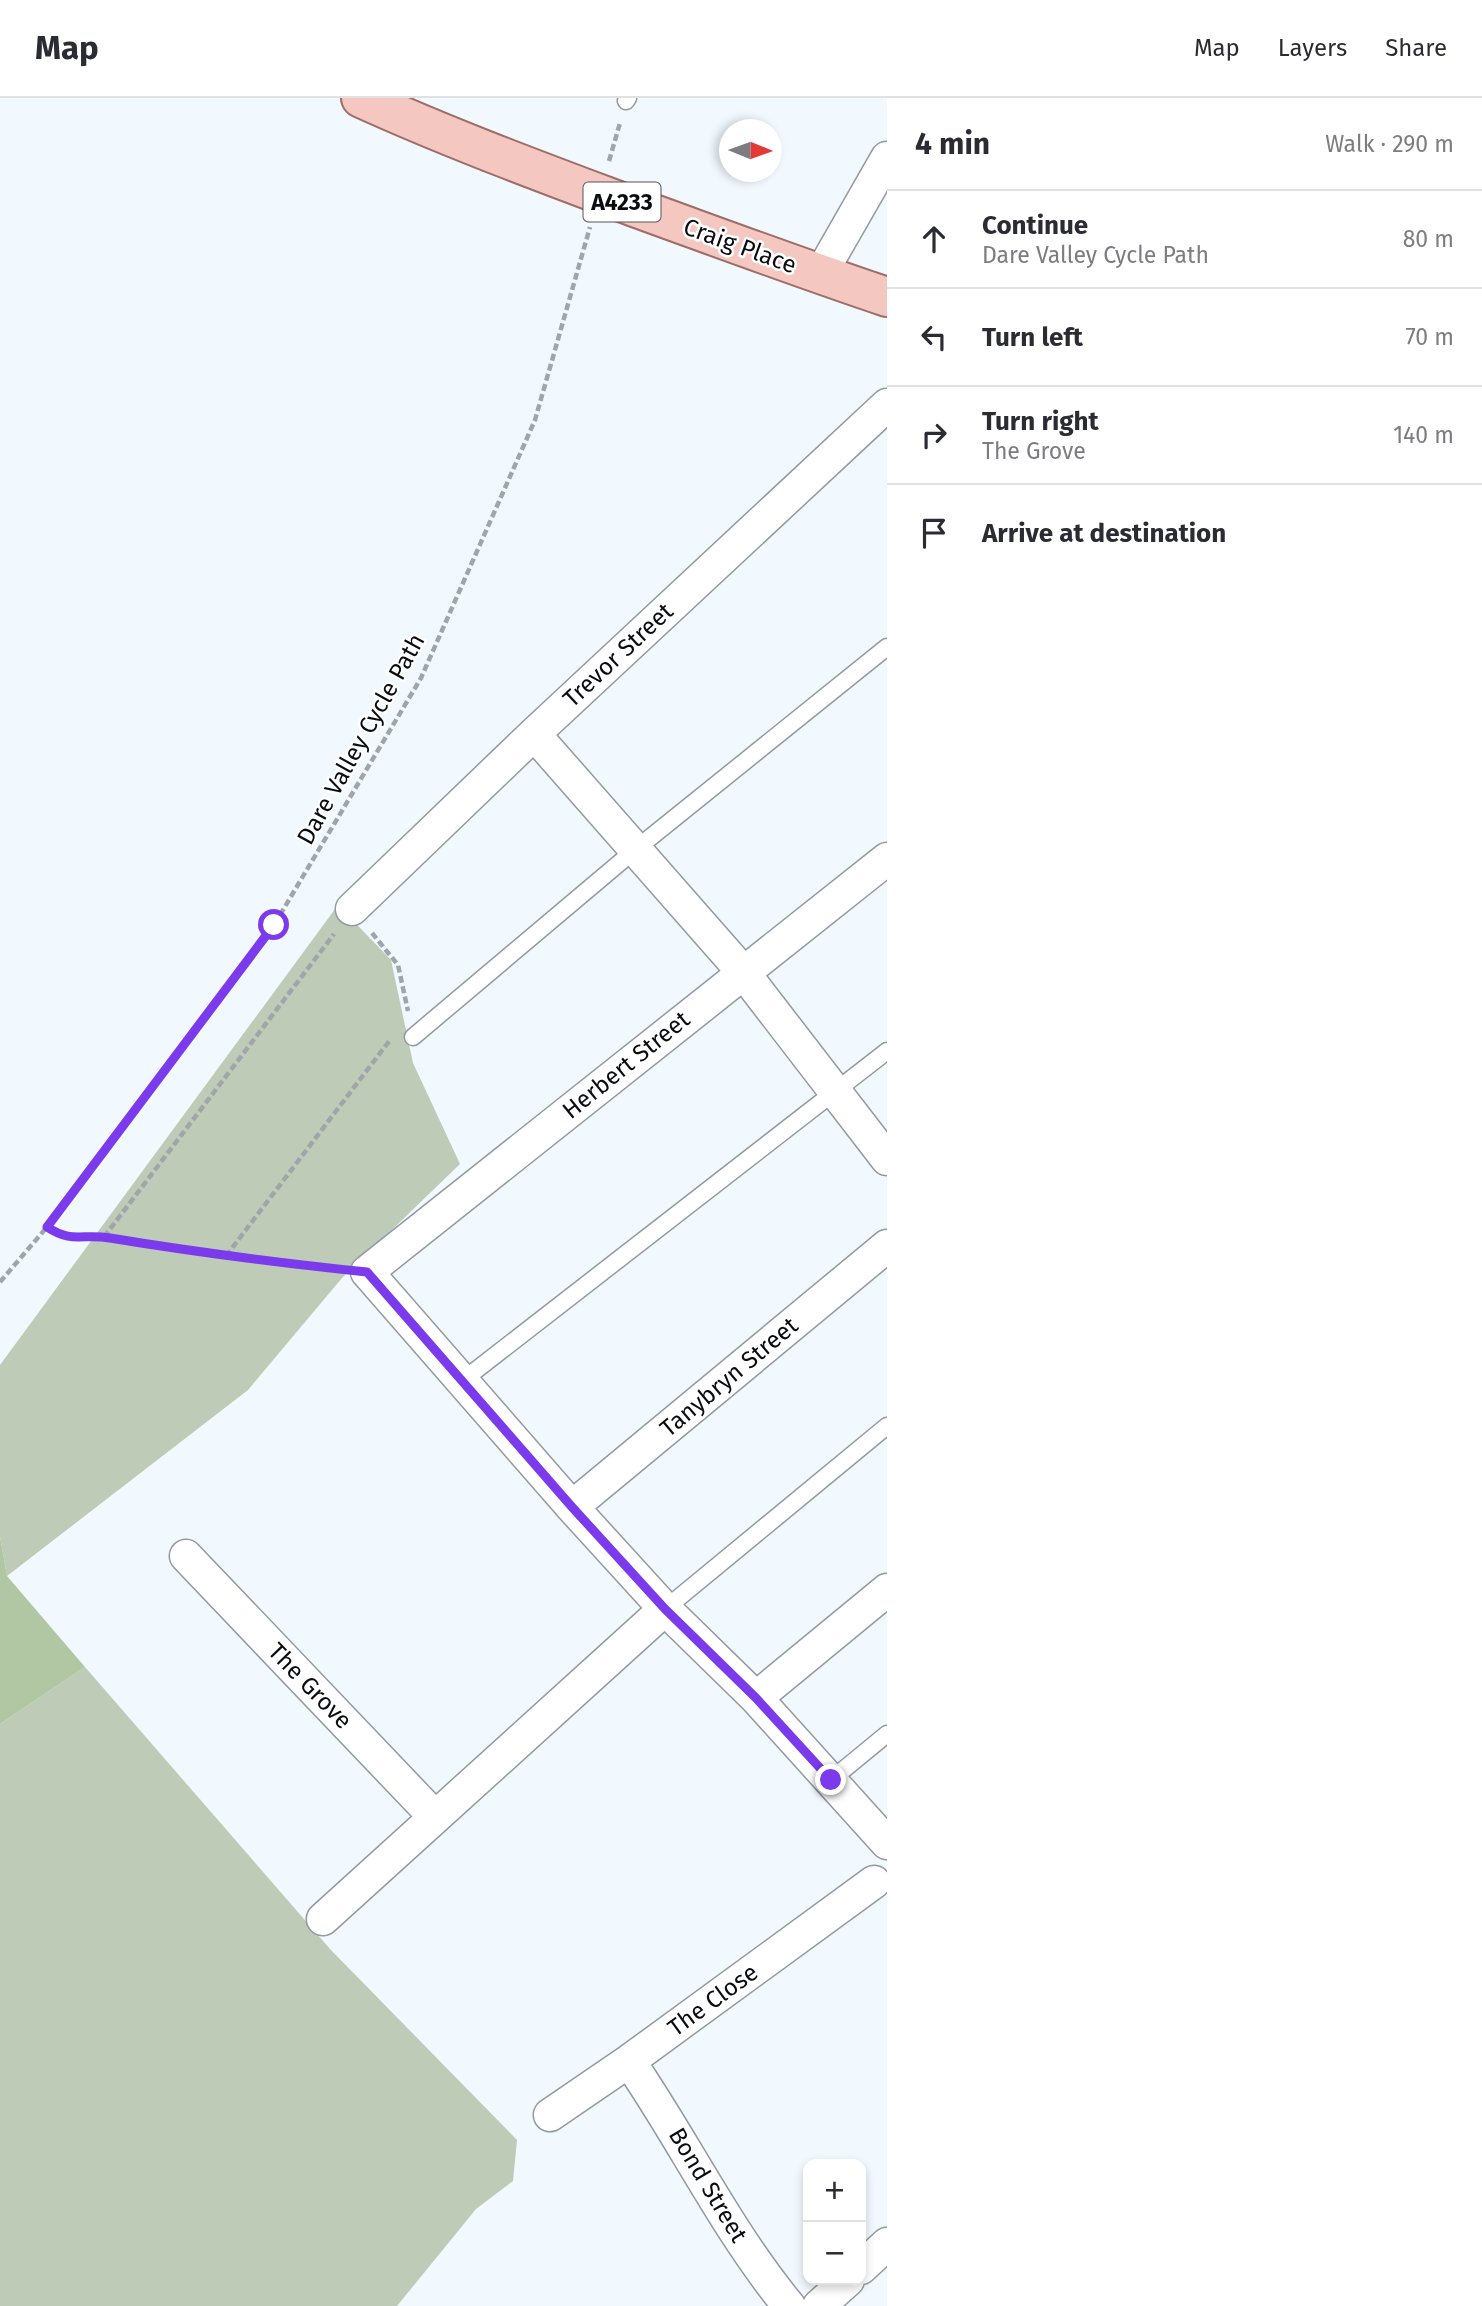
<!DOCTYPE html>
<meta charset="utf-8">
<style>
:root{--surface:#fff;--page:#f7f7f7;--text:#2b2b33;--muted:#7c7c81;--line:#e1e1e2}
body{margin:0;font-family:"Fira Sans",sans-serif;background:var(--page);color:var(--text)}
.controls{position:absolute;right:21px;bottom:21px;display:grid;overflow:hidden;border-radius:14px;box-shadow:0 4px 10px #0003}
.controls button{width:63px;height:63px;display:grid;place-items:center;padding:0;border:0;border-bottom:2px solid var(--line);background:var(--surface);color:var(--text);font:35px sans-serif}
.compass{position:absolute;left:719px;top:21px;width:63px;height:63px;border-radius:50%;background:var(--surface);box-shadow:0 4px 10px #0003;rotate:91deg}
.stop{position:absolute;width:21px;height:21px;margin:-16px;border:5px solid #7c3aed;border-radius:50%;background:#fff}
.stop.end{background:#7c3aed;border-color:#fff;box-shadow:0 2px 7px #0008}
.list{margin:0;padding:0;list-style:none}
h2{display:flex;justify-content:space-between;align-items:center;height:91px;margin:0;padding:0 28px;font-size:30px}
h2 small{font-size:23px;font-weight:400;color:var(--muted)}
.list li{display:grid;grid-template-columns:46px 1fr auto;gap:21px;align-items:center;box-sizing:border-box;height:98px;padding:0 28px;border-top:2px solid var(--line)}
.list b{display:block;font-size:26px;white-space:nowrap}
.list p{margin:0;font-size:23px;white-space:nowrap;color:var(--muted)}
.list em{font-size:23px;font-style:normal;color:var(--muted)}
.icon{flex:none;width:38px;height:38px;fill:none;stroke:currentColor;stroke-width:2;stroke-linecap:round;stroke-linejoin:round}
.map{position:relative;flex:none;width:887px;height:2208px;overflow:hidden}
header{display:flex;align-items:center;gap:42px;box-sizing:border-box;height:98px;padding:0 35px;background:var(--surface);border-bottom:2px solid var(--line)}
header strong{font-size:33px}
nav{display:flex;gap:38px;margin-inline-start:auto;font-size:24px}
main{display:flex}
aside{flex:1;background:var(--surface)}
.map>svg:first-child{display:block}
</style>
<header>
<strong>Map</strong>
<nav><a>Map</a><a>Layers</a><a>Share</a></nav>
</header>
<main>
<div class="map">
<svg width="887" height="2208" viewBox="0 0 887 2208">
<rect width="100%" height="100%" fill="#f1f8fe"/>
<path fill="#becbb6" d="M 338,807 L 391,862 L 413,965 L 460,1066 L 342,1180 L 248,1292 L 7,1478 L 0,1438 L 0,1267 Z
M 85,1569 L 330,1851 L 517,2042 L 513,2083 L 476,2111 L 397,2208 L 0,2208 L 0,1626 Z"/>
<path fill="#b1c7a4" d="M 0,1438 L 7,1478 L 85,1569 L 0,1626 Z"/>
<g fill="none" stroke-linecap="round" stroke-linejoin="round">
<g stroke="#9299a0" stroke-width="19">
<path id="service" d="M 626,3 L 628,0
M 413,939 L 636,751 L 887,549
M 462,1283 L 887,953
M 665,1511 L 887,1328
M 831,1682 L 887,1636"/>
</g>
<g stroke="#9299a0" stroke-width="35">
<path id="minor" d="M 820,177 L 887,60
M 534,636 L 743,874 L 887,1061
M 887,761 L 367,1174 L 572,1409 L 665,1511 L 756,1600 L 887,1745
M 352,811 L 534,636 L 887,307
M 572,1409 L 887,1148
M 186,1458 L 434,1718
M 756,1600 L 887,1492
M 323,1821 L 665,1511
M 629,1963 C 684,2043 727,2133 789,2208
M 550,2017 L 629,1963 L 874,1784
M 861,2170 L 887,2146
M 819,2208 L 848,2182"/>
</g>
<g stroke="#9d6d67" stroke-width="42">
<path id="primary" d="M 361,0 C 451,41 544,75 637,110 C 720,140 803,171 887,199"/>
</g>
<path stroke="#a0a5aa" stroke-width="4.5" stroke-dasharray="7 3.5" stroke-linecap="butt" d="M 609,63 L 620,25
M 372,835 L 398,867 L 408,913
M 48,1129 L 63,1139 L 104,1139 L 225,1159 L 338,1171
M 104,1139 L 334,836
M 226,1158 L 390,942
M 0,1184 L 47,1129 L 274,827 L 421,580 L 535,322 L 590,129"/>
<use href="#service" stroke="#fff" stroke-width="16"/>
<use href="#minor" stroke="#fff" stroke-width="32"/>
<use href="#primary" stroke="#f4c7c0" stroke-width="38"/>
</g>
<g fill="none" stroke-linecap="round" stroke-linejoin="round">
<path stroke="#7c3aed" stroke-width="9" d="M 274,827 L 47,1129 C 73,1146 82,1135 110,1140 C 195,1154 281,1165 367,1174 L 572,1409 L 665,1511 L 756,1600 L 831,1682"/>
</g>
<g text-anchor="middle" stroke-width="5" stroke-linejoin="round" paint-order="stroke">
<rect fill="#fff" stroke="#545557" stroke-width="2" x="583.5" y="84.5" width="77" height="39" rx="5"/>
<g font-size="23" font-weight="bold" fill="#0a0c0f">
<text x="622" y="112">A4233</text>
</g>
<g font-size="24" fill="#0a0c0f" stroke="#fff">
<text transform="translate(740 148) rotate(20)" y="8">Craig Place</text>
<text transform="translate(618 557) rotate(-43)" y="8">Trevor Street</text>
<text transform="translate(361 641) rotate(-61)" y="8">Dare Valley Cycle Path</text>
<text transform="translate(626 967) rotate(-39)" y="8">Herbert Street</text>
<text transform="translate(729 1279) rotate(-40)" y="8">Tanybryn Street</text>
<text transform="translate(310 1588) rotate(46)" y="8">The Grove</text>
<text transform="translate(713 1902) rotate(-36)" y="8">The Close</text>
<text transform="translate(708 2087) rotate(59)" y="8">Bond Street</text>
</g>
</g>
</svg>
<div class="controls">
<button>+</button>
<button>−</button>
</div>
<svg class="compass" viewBox="-18 -18 36 36"><path d="M0-13l5 13h-10z" fill="#e53935"/><path d="M0 13l5-13h-10z" fill="#7c7c81"/></svg>
<div class="stop" style="left:274px;top:827px"></div>
<div class="stop end" style="left:831px;top:1682px"></div>
</div>
<aside>
<h2>4 min<small>Walk · 290 m</small></h2>
<ul class="list">
<li><svg class="icon" aria-label="ahead" viewBox="0 0 24 24"><path d="M12 20V5M6 11l6-6 6 6"/></svg><div><b>Continue</b><p>Dare Valley Cycle Path</p></div><em>80 m</em></li>
<li><svg class="icon" aria-label="left" viewBox="0 0 24 24"><path d="M17 20v-9H6M10 6l-5 5 5 5"/></svg><div><b>Turn left</b></div><em>70 m</em></li>
<li><svg class="icon" aria-label="right" viewBox="0 0 24 24"><path d="M7 20v-9h11M14 6l5 5-5 5"/></svg><div><b>Turn right</b><p>The Grove</p></div><em>140 m</em></li>
<li><svg class="icon" aria-label="arrive" viewBox="0 0 24 24"><path d="M6 21V4h12l-3 4 3 4H6"/></svg><div><b>Arrive at destination</b></div></li>
</ul>
</aside>
</main>
